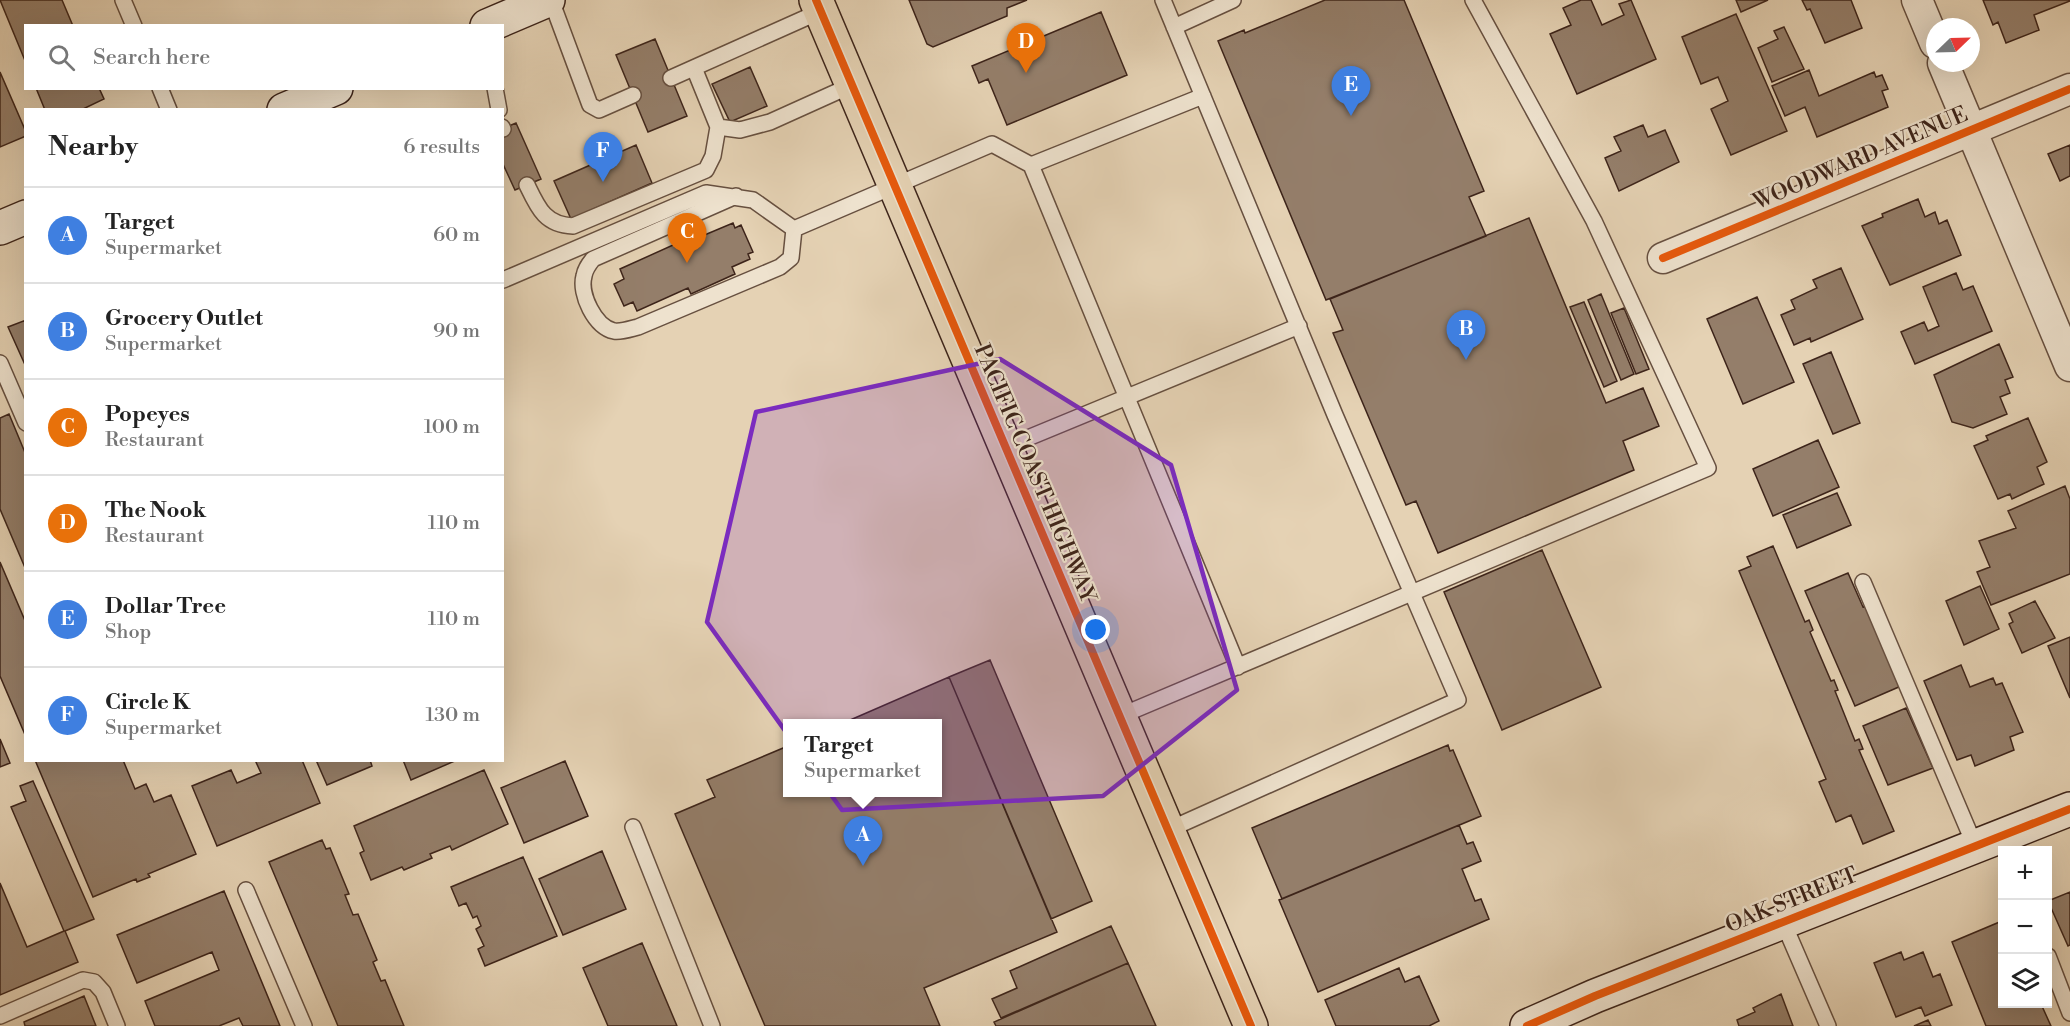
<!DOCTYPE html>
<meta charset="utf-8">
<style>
:root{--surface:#fff;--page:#f6f6f6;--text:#222;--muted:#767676;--line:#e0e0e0;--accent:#d93025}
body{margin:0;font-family:"Libre Bodoni",serif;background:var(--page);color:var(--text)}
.controls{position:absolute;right:18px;bottom:18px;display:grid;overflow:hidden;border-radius:0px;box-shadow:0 6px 24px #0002}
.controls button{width:54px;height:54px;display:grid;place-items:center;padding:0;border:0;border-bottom:2px solid var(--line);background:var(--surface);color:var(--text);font:30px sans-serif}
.compass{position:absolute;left:1926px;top:18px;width:54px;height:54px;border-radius:50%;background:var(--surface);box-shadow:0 6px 24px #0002;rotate:67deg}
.you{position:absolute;left:1096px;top:630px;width:21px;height:21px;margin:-15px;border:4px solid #fff;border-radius:50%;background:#1a73e8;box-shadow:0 0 0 9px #1a73e833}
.badge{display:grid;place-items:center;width:39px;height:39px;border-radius:50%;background:var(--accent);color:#fff;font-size:20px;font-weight:700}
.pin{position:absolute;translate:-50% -50px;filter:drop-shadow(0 2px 3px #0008)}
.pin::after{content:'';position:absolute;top:32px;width:21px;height:18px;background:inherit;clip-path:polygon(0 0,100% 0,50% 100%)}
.popup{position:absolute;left:783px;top:719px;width:159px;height:78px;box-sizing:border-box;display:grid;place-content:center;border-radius:0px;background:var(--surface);filter:drop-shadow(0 2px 4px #0005);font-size:20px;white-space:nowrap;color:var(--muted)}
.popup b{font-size:22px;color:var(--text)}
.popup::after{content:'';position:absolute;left:50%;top:100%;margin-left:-12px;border:12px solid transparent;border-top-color:var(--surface)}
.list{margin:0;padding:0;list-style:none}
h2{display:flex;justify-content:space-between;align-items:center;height:78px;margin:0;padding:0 24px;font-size:26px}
h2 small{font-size:20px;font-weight:400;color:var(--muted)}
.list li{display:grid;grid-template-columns:39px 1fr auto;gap:18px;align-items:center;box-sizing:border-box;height:96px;padding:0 24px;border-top:2px solid var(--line)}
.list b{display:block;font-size:22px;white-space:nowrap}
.list p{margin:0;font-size:20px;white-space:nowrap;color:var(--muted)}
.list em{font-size:20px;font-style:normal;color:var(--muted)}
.icon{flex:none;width:33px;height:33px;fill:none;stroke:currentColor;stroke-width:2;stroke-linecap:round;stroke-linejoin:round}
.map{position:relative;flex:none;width:2070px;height:1026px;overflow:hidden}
.search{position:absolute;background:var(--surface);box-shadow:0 6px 24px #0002;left:24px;top:24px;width:480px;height:66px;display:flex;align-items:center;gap:15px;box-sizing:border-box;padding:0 21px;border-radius:0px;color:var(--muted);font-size:22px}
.panel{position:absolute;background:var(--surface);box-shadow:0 6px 24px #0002;left:24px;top:108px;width:480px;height:654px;border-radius:0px}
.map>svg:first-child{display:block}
</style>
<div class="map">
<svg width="2070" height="1026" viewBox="0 0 2070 1026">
<rect width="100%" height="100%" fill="#e5d2b4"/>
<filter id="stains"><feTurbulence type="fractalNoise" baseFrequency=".00333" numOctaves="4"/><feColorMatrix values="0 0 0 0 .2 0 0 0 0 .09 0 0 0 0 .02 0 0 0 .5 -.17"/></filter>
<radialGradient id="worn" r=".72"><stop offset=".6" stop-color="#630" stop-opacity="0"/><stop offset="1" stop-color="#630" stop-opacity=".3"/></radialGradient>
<path fill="#947e6a" stroke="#3d241a" stroke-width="1.5" d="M 0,0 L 62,0 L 73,26 L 26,26 L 26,63 Z
M 909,0 L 1027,0 L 1007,8 L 1007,16 L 933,47 L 927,44 Z
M 1325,0 L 1404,0 L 1484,191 L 1469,197 L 1486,236 L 1326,300 L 1218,41 L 1244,30 L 1245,33 Z
M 1581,0 L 1591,0 L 1602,25 L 1624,15 L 1619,4 L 1631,0 L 1656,59 L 1577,94 L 1550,34 L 1571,25 L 1563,8 Z
M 1736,0 L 1768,0 L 1741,12 Z
M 1802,0 L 1851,0 L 1862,28 L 1825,43 L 1810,9 L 1807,10 Z
M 1983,0 L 2070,0 L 2070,1 L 2034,15 L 2039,30 L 2006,43 L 1998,22 L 1993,25 Z
M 1101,12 L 1127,75 L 1007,125 L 988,79 L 979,83 L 972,66 Z
M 1736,14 L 1787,131 L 1731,155 L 1711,109 L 1728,101 L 1718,77 L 1701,84 L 1682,37 Z
M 1784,27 L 1804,69 L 1772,82 L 1758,48 L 1778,39 L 1774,31 Z
M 655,39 L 687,116 L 648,132 L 616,55 Z
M 750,67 L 767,106 L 730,122 L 712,84 Z
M 1809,70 L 1819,96 L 1874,72 L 1876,77 L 1882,75 L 1888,89 L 1882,91 L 1888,107 L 1817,137 L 1805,107 L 1785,116 L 1772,86 Z
M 0,72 L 26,132 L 26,136 L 0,147 Z
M 36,88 L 99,88 L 104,99 L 81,110 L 45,110 Z
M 516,123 L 541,179 L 515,190 L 502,162 L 502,129 Z
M 1643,125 L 1648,137 L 1665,130 L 1679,162 L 1619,191 L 1605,158 L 1621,151 L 1614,137 Z
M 636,145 L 652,183 L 571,219 L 554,181 Z
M 2070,145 L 2070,176 L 2060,181 L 2048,154 Z
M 1918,199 L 1925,217 L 1935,212 L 1939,224 L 1947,220 L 1961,255 L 1890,285 L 1862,226 L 1883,217 L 1882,214 Z
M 1529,218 L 1606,403 L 1643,388 L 1659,426 L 1623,441 L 1634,470 L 1438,553 L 1416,501 L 1406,505 L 1333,333 L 1343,330 L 1330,299 Z
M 733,223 L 735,228 L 741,225 L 753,252 L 748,254 L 750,259 L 732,267 L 735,274 L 691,294 L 688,288 L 637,311 L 633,302 L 624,306 L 614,284 L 624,279 L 620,269 L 693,236 L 695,239 Z
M 1841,268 L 1863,319 L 1811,342 L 1810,338 L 1794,345 L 1781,315 L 1795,309 L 1791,300 L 1817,288 L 1813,280 Z
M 1956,273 L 1963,290 L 1973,286 L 1992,331 L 1915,364 L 1901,332 L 1924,322 L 1928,331 L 1939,326 L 1923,287 Z
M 1601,294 L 1634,374 L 1621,380 L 1588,300 Z
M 1757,297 L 1794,382 L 1743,404 L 1707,319 Z
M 1584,302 L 1617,381 L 1604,387 L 1570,307 Z
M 1624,308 L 1649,369 L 1636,374 L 1611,313 Z
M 26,320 L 26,367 L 8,327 Z
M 1999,344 L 2013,377 L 2005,380 L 2010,393 L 2000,397 L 2007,414 L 1973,428 L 1952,422 L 1934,375 Z
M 1831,352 L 1860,423 L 1833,434 L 1803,364 Z
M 9,414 L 26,455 L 26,570 L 0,509 L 0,418 Z
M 2028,418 L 2047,462 L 2037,467 L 2044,484 L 2012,499 L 2010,494 L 1998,499 L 1974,446 L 1988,440 L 1986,436 Z
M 1818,440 L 1839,487 L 1773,516 L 1753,469 Z
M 2065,486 L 2070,499 L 2070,574 L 1991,605 L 1977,572 L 1990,567 L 1979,541 L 2016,528 L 2008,511 Z
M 1837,493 L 1851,525 L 1797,548 L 1783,515 Z
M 1773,546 L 1805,622 L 1809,620 L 1813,630 L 1810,632 L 1831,681 L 1834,680 L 1838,690 L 1835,691 L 1855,741 L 1859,739 L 1863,749 L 1859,750 L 1894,831 L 1863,844 L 1851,815 L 1836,822 L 1819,782 L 1826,779 L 1739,571 L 1751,566 L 1747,557 Z
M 1542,550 L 1601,687 L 1502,730 L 1444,592 Z
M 0,562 L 26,623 L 26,737 L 0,676 Z
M 1848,573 L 1863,607 L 1865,606 L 1874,622 L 1901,686 L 1855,706 L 1805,591 Z
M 1980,586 L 1999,629 L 1964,645 L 1946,601 Z
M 2035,601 L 2055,638 L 2022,653 L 2009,624 L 2013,622 L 2009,613 Z
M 2070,637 L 2070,698 L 2048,646 Z
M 990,660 L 1092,901 L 1051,919 L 949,677 Z
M 1961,665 L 1970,687 L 1993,678 L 1996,685 L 2002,683 L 2023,732 L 2010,737 L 2014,750 L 1975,766 L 1971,755 L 1957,760 L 1924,681 Z
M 949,677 L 1057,932 L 924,988 L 940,1026 L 765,1026 L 675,814 L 715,797 L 707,780 L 788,746 L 788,792 L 938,792 L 938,724 L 841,724 Z
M 1906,708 L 1933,768 L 1888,785 L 1863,726 Z
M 0,739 L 10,763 L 0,767 Z
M 1448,745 L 1450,751 L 1453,750 L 1481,816 L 1282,899 L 1252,828 Z
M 35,760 L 123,760 L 135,789 L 146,784 L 154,802 L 171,795 L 196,854 L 148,874 L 150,877 L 137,882 L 136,879 L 93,897 Z
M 255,760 L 302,760 L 320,803 L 217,846 L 192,786 L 231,770 L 237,783 L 261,773 Z
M 316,760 L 370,760 L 372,766 L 327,785 Z
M 403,760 L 457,760 L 411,780 Z
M 565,761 L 588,816 L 524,843 L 501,788 Z
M 484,770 L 508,824 L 452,850 L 450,846 L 430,854 L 432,858 L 404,870 L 402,867 L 371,880 L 360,853 L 364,851 L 354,826 Z
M 33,781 L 94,919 L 65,931 L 78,962 L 0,995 L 0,883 L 27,947 L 64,931 L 11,807 L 26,801 L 20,786 Z
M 1459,825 L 1467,844 L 1473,842 L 1481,861 L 1462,869 L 1475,901 L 1481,899 L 1489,919 L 1318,992 L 1279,900 Z
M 322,840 L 326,849 L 330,848 L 349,894 L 345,895 L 353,915 L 358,914 L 377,960 L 373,962 L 381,981 L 385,980 L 404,1026 L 338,1026 L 269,862 Z
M 602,851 L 626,909 L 563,935 L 539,879 Z
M 523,857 L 557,936 L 485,966 L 478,949 L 484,946 L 476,929 L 481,926 L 477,916 L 473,918 L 466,903 L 459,906 L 451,887 Z
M 224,891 L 280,1026 L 243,1026 L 239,1018 L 219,1026 L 155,1026 L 145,1001 L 219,970 L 212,952 L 137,983 L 117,935 Z
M 2070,892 L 2070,945 L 2068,946 L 2048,901 Z
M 2002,921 L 2002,1004 L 2041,1004 L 2051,1026 L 1986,1026 L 1952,942 Z
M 1111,926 L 1128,963 L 1001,1018 L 992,999 L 1017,988 L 1010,971 Z
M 642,943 L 677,1026 L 608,1026 L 583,968 Z
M 1901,952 L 1904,960 L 1923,952 L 1933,977 L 1940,974 L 1952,1005 L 1925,1016 L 1921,1007 L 1896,1017 L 1874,963 Z
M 1128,963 L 1156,1026 L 996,1026 L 994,1022 Z
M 1399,968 L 1405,982 L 1419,976 L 1439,1021 L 1429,1026 L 1336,1026 L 1325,1000 Z
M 1781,994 L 1793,1026 L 1739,1026 L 1737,1020 L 1755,1012 L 1753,1008 Z
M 84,996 L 96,1026 L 25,1026 L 24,1022 Z
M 1928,1020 L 1931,1026 L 1914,1026 Z"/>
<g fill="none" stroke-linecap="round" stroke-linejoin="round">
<g stroke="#675040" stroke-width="18">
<path id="lane" d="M 123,0 L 134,26
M 551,0 L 590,105 L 599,110 L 633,95
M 1163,0 L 1335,415 L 1458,700 L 1168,830
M 1174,27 L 1233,0
M 694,68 L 718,127 L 740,130 L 770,122 L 852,85
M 671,78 L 821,11
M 160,88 L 169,110
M 495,88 L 499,110
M 502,127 L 503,129
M 1031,165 L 1238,667
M 527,185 C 538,208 545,225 573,226 L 706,170 L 713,156 L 718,127
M 736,196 L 593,259 C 589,264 585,269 584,276 C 579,294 595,327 614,331 C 622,332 630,329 638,327 L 780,267 L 791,258 L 794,229
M 794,229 L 992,144 L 1031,165 L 1203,96
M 503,280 L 706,193 L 753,200 L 794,229
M 0,363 L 26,423
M 1006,447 L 1299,326
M 1863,582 L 1975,846
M 1120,716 L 1708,468 L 1594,221 L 1473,0
M 633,827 L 712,1026
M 246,890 L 304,1026
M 1783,922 L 1828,1026
M 2048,956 L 2070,1013
M 0,1016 L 83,980 L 94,982 L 103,992 L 117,1026"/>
</g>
<g stroke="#675040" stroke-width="33">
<path id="street" d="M 1917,0 L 1935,43
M 1943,63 L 2070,366
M 1663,258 L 2070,89"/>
</g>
<g stroke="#3d241a" stroke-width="36">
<path id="secondary" d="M 487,26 L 548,0
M 284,110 L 336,88
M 0,228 L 26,217
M 1527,1026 L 1595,996 L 2070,809"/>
</g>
<g stroke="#3d241a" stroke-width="36">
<path id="highway" d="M 816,0 L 1251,1026"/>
</g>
<use href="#lane" stroke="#eee2ce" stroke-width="15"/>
<use href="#street" stroke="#eee2ce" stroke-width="30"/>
<use href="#secondary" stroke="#eee2ce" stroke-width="33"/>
<use href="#highway" stroke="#e5d2b4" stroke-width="33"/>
<g stroke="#eee2ce" stroke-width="11">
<path id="cycleway" d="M 816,0 L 1251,1026
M 1663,258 L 2070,89
M 1527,1026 L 1595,996 L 2070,809"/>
</g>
<use href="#cycleway" stroke="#e8590c" stroke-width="8"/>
</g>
<path fill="#7b2cbf" fill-opacity="0.2" stroke="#7b2cbf" stroke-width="4.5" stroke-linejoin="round" d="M 1000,359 L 1171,465 L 1237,690 L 1103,796 L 842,810 L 707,622 L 756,412 Z"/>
<g text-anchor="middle" stroke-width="4.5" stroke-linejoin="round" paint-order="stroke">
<g font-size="22" fill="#3d241a" stroke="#eee2ce">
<text transform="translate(1860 157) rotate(-23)" y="8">WOODWARD AVENUE</text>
<text transform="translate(1036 473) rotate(67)" y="8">PACIFIC COAST HIGHWAY</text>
<text transform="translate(1791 899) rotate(-22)" y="8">OAK STREET</text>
</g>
</g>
<rect width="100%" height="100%" filter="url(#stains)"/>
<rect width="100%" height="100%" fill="url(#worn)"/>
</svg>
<div class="controls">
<button>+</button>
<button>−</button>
<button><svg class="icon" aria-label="layers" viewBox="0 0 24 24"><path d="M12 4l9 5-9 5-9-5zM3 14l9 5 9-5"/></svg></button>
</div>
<svg class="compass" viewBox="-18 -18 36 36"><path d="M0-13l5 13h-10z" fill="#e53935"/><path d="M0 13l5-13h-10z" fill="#767676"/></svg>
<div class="you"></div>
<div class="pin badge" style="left:863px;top:866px;background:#3f7fe0">A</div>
<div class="popup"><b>Target</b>Supermarket</div>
<div class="pin badge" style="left:1466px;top:360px;background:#3f7fe0">B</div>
<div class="pin badge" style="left:687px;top:263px;background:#e8710a">C</div>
<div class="pin badge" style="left:1026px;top:73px;background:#e8710a">D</div>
<div class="pin badge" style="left:1351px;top:116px;background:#3f7fe0">E</div>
<div class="pin badge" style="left:603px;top:182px;background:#3f7fe0">F</div>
<div class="search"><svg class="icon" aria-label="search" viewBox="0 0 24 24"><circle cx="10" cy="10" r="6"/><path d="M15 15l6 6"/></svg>Search here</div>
<section class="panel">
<h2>Nearby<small>6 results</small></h2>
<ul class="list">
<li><span class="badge" style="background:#3f7fe0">A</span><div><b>Target</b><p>Supermarket</p></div><em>60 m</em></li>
<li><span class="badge" style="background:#3f7fe0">B</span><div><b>Grocery Outlet</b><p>Supermarket</p></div><em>90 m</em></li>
<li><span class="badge" style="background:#e8710a">C</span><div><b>Popeyes</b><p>Restaurant</p></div><em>100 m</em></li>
<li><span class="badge" style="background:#e8710a">D</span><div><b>The Nook</b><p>Restaurant</p></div><em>110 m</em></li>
<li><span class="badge" style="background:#3f7fe0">E</span><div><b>Dollar Tree</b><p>Shop</p></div><em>110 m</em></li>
<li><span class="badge" style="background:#3f7fe0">F</span><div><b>Circle K</b><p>Supermarket</p></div><em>130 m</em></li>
</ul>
</section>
</div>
